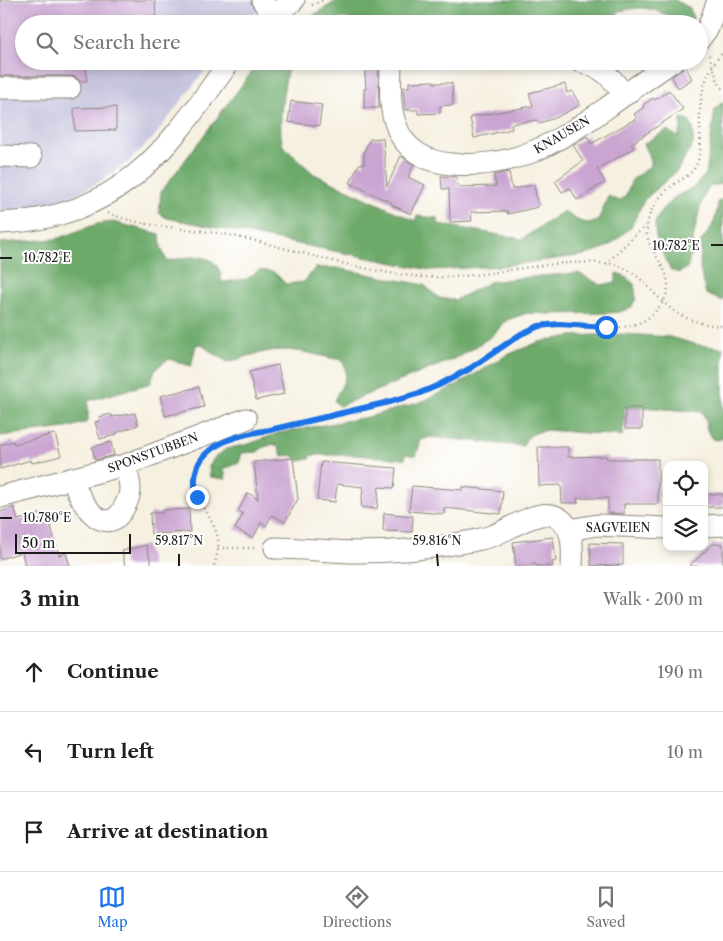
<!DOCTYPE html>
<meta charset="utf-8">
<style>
:root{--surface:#fff;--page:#f6f6f6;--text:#202124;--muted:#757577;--line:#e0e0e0;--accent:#1a73e8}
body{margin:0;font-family:"Libre Caslon Text",serif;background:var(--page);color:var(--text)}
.controls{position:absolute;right:15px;bottom:15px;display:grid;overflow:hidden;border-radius:10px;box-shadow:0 2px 8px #0003}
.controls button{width:45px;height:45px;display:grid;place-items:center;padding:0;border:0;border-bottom:1px solid var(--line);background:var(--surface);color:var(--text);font:25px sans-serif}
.scale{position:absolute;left:15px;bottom:12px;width:116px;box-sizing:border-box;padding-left:5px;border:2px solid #1c1c1c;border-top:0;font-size:14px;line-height:18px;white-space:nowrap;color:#1c1c1c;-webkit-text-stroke:4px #fff;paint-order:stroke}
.stop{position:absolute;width:15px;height:15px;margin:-11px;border:4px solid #1a73e8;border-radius:50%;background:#fff}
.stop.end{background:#1a73e8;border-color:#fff;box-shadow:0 1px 5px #0008}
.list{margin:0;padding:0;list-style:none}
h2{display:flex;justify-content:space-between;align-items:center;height:65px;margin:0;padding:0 20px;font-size:21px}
h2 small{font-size:16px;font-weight:400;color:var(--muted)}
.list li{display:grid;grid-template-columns:32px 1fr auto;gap:15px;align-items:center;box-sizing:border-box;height:80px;padding:0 20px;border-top:1px solid var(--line)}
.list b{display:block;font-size:19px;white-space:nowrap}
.list em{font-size:16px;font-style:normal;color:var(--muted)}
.icon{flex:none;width:28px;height:28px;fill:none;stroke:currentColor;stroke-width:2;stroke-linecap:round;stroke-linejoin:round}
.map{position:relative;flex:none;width:723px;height:566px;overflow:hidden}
.search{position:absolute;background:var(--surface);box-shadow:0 2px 8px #0003;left:15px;right:15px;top:15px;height:55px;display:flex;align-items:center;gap:12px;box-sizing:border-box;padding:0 18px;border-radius:28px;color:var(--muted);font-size:19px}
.sheet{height:305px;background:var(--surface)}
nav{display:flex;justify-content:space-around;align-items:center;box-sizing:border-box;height:70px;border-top:1px solid var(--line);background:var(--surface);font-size:14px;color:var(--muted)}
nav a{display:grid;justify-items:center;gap:2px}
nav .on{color:var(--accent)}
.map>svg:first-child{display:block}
</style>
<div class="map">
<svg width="723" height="566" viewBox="0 0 723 566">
<rect width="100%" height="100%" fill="#fff"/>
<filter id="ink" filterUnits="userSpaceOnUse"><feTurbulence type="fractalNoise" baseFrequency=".02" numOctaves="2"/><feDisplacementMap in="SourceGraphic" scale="10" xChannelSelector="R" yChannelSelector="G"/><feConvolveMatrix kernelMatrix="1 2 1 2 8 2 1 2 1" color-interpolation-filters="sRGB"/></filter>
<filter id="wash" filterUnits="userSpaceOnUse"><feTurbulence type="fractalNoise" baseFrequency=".0096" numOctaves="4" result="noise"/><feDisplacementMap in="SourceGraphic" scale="20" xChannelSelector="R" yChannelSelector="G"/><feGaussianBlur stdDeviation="1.12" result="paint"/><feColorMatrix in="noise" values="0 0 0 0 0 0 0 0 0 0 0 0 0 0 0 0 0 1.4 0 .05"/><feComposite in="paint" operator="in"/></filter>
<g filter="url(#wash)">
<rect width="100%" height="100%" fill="#f6f0e0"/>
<path fill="#c3c1db" d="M 0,0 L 272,0 L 242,24 L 24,24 L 24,61 L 212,61 L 153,138 L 128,162 L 99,182 L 72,196 L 33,208 L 0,211 Z"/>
<path fill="#6daa6b" stroke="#446344" d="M 338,0 L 675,0 L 690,8 L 693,19 C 678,23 659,9 642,8 C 635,8 626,10 618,11 L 617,17 L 506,18 L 495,24 L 375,24 L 343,18 L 330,24 L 299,24 Z
M 260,61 L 290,61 C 284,79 277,129 283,146 L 314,174 L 415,221 L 417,216 L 438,218 L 438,224 L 522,239 L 564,211 C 576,220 584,226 598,221 L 608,196 L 619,201 L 625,197 L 632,180 L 651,165 L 651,161 L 643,144 L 667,130 L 678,137 L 681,129 L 681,118 L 689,121 L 693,128 L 693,144 L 677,171 L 644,200 L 631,227 L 609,246 L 586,255 L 501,266 L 430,270 L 167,218 L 159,213 L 161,192 Z
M 723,101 L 723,184 C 718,185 712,184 708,189 C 698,202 692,249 688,267 L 679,273 L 671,270 L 666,262 L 656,237 L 655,223 L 662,209 L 675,197 L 694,187 L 706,174 L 715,109 Z
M 723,199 L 723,301 L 706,294 L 700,269 L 701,241 C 714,226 716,220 718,201 Z
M 113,222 L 160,234 L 161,248 L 167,261 C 183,258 211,250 219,270 C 221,273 221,278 222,282 L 247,279 L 259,270 L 274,272 L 286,284 L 304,282 L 315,268 L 336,268 L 424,285 L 439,298 L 455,300 L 490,282 L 519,278 L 578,273 L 601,285 L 616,282 L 616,273 L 623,275 L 634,284 L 636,298 L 631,308 L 619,312 L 608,313 L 548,314 L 527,313 L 507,320 L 492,336 L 461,356 L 339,406 L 334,401 C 341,384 351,378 342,360 C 323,357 302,350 283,350 C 265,350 246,357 228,362 L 211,352 L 202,344 L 196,345 L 191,366 L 169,359 C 158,365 153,371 151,383 L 88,401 L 88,422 L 66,428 L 0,436 L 0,243 L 56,239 L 97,224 Z
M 623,334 L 670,337 L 698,345 L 723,348 L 723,438 L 718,440 L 712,439 L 707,430 L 706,420 L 702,412 L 641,407 L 626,408 L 622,436 L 547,430 C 536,432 526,435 523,446 L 431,437 L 421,440 L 416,456 L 406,454 L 405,459 L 356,455 L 311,455 L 310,459 L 299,461 L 292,455 L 282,456 L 279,448 L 274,444 L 264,447 L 257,452 L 242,453 L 239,463 L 224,469 L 226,479 L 210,477 L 209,467 L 214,458 L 226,449 L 249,444 L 278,433 L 368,417 L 421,402 L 457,385 L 507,355 L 539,342 L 571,336 Z"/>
<g id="blocks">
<path fill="#caa5d2" d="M 0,0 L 155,0 L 156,24 L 24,24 L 24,61 L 86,61 L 87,81 L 80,81 L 76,77 L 70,76 L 0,76 Z
M 364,61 L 378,61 L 379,108 L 364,108 L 364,89 L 366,89 Z
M 685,66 L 692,79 L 678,88 L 672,77 Z
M 434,81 L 434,83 L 452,83 L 453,105 L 440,106 L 440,113 L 418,114 L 418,110 L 405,110 L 403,87 L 409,87 L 409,82 Z
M 565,84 L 567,93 L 572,91 L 580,105 L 555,118 L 539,123 L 537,120 L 511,124 L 512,129 L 474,138 L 470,117 L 533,106 L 529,93 Z
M 669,90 L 683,109 L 631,144 L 634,148 L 597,169 L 605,182 L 577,200 L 570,188 L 562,192 L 555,181 L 583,161 L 573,145 L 587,136 L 591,144 L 637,118 L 634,114 L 644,107 L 643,105 L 653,98 L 655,100 Z
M 291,101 L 322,105 L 319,126 L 288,122 Z
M 116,107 L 116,130 L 75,131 L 74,108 Z
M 383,138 L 387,186 L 401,156 L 414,165 L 408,177 L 425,185 L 411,214 L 392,205 L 392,203 L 350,183 L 359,164 L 364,164 L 364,152 L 370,139 Z
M 509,172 L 512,189 L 534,185 L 538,207 L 508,214 L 507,211 L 471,212 L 472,221 L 450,222 L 449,189 L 442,189 L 441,176 L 457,177 L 458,187 L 496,186 L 494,175 Z
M 278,365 L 284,394 L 256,400 L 249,372 Z
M 199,387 L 204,407 L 165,416 L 160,396 Z
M 625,408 L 642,408 L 642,429 L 625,429 Z
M 135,413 L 138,425 L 116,433 L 116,435 L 100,439 L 95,422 L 100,421 L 99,417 L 111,414 L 112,417 Z
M 55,434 L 61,456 L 32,463 L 31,460 L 0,469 L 0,445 L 13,441 L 14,444 Z
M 111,442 L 114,455 L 95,460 L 92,447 Z
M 538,447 L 568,447 L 568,457 L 606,456 L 607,459 L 658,459 L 658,504 L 624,504 L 624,514 L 608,513 L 608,498 L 577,498 L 578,503 L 562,503 L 561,485 L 539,486 Z
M 293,458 L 298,499 L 285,522 L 272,515 L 266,526 L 261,523 L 253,538 L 235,529 L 243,514 L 238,511 L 248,493 L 258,499 L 254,462 Z
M 321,462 L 396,468 L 394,488 L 379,487 L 377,509 L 361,507 L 363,487 L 337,484 L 335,502 L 317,500 Z
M 412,486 L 462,490 L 462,487 L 503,491 L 501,514 L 444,508 L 444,514 L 409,511 Z
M 704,494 L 723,494 L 723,507 L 704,507 Z
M 14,507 L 18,520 L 43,513 L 44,517 L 48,516 L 59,555 L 66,553 L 70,566 L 25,566 L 22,552 L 0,559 L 0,512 Z
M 189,509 L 190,532 L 151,534 L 150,513 L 163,513 L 162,510 Z
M 384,513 L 413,516 L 412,532 L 383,531 Z
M 553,537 L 556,561 L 552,562 L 553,566 L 537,566 L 536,564 L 516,566 L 513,542 Z
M 590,543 L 623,544 L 623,565 L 591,566 Z
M 713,544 L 723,544 L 723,566 L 689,566 Z
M 146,545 L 152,566 L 125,566 L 122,551 Z"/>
</g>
</g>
<g filter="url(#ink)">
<use href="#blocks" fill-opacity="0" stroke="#89867e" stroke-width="1"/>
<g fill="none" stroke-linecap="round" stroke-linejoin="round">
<g stroke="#89867e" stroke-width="23">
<path id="minor" d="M 262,0 L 272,15
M 262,24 L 294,0
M 699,40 L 708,28 L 717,3
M 391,61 C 391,82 388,105 396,125 C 404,150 427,162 451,164 C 515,169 554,144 605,109 C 627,93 650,77 673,61
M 579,61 C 605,69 608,74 625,95
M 0,88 L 70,88
M 0,156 L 31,157
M 0,223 C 121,218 166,151 230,61
M 73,479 C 77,497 102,540 122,511 C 126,504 130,497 130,489 C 130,481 127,473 125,465
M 0,497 L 125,465 L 246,419
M 704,526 L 723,525
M 569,530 L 597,525 L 667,528
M 275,548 C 303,548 331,552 359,552 C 396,552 435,548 472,541 C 480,539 487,538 494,535 C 510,529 535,511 551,515 C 574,520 573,548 572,566"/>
</g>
<path stroke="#89867e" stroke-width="2.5" stroke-dasharray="1 4" stroke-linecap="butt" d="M 312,5 L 324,0
M 709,55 L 718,82 L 723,90
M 108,213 C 149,230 195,227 238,237 C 304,251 381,280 449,277 C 501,275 558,257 611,264 C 638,268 651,293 670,308 C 685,320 704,325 723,326
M 606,264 C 619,251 632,237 646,226
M 258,432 C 283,428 308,421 332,416 C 373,406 413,398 451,379 C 465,372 478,364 490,356 C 505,345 520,331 538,326 C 576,315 623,344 655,312 C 659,307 664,302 666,296 C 676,268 643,252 647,226 C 649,210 660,194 673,185 C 682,179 693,174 697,163 C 702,151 700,138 700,125 C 699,98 704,73 723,52
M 206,454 C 174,491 212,506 218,539 C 219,548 217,557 214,566
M 218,548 L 256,548"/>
<use href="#minor" stroke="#fff" stroke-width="21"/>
</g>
</g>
<g fill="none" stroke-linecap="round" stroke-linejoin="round" filter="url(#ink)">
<path stroke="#1a73e8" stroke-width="6" d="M 197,497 C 184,448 232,435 270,430 L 385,403 L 420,393 L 439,385 L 471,368 L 521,334 L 539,326 L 559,324 L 606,327"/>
</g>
<path fill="none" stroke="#1c1c1c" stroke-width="2" d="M 711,245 L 723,245M 0,258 L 12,258M 0,518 L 12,518M 179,554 L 179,566M 437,554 L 438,566"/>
<g text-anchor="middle" stroke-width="4" stroke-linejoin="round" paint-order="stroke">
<g font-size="12" fill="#1c1c1c" stroke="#fff">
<text transform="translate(562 135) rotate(-30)" y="4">KNAUSEN</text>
<text transform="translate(153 453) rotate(-20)" y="4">SPONSTUBBEN</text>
<text x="618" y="532">SAGVEIEN</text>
</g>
</g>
<g font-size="12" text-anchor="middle" fill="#1c1c1c" stroke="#fff" stroke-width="4" stroke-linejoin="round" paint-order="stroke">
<text x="676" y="250">10.782°E</text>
<text x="47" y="262">10.782°E</text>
<text x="47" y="522">10.780°E</text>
<text x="179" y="545">59.817°N</text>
<text x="437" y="545">59.816°N</text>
</g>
</svg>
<div class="controls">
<button><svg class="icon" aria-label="locate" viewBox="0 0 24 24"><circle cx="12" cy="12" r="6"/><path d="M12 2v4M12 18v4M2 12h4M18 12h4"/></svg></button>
<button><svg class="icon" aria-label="layers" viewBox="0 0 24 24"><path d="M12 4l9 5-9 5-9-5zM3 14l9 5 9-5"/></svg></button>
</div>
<div class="scale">50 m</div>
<div class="stop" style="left:606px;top:327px"></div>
<div class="stop end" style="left:197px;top:497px"></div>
<div class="search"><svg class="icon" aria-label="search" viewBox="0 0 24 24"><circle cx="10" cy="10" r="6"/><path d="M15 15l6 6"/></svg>Search here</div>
</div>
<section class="sheet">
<h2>3 min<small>Walk · 200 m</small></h2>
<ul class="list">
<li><svg class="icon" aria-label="ahead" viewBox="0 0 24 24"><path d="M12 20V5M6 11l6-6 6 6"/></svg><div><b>Continue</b></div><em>190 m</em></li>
<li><svg class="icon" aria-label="left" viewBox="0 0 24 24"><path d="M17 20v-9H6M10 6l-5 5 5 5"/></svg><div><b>Turn left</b></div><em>10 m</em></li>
<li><svg class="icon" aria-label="arrive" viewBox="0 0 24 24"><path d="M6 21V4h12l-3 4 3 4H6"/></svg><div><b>Arrive at destination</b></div></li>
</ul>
</section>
<nav>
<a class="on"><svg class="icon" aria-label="map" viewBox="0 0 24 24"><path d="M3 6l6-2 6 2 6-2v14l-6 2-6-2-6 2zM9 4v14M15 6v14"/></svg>Map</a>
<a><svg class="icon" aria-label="directions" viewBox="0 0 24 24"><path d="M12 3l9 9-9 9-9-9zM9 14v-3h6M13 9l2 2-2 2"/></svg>Directions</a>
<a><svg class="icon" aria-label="saved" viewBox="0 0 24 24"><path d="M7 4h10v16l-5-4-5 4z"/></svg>Saved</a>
</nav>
